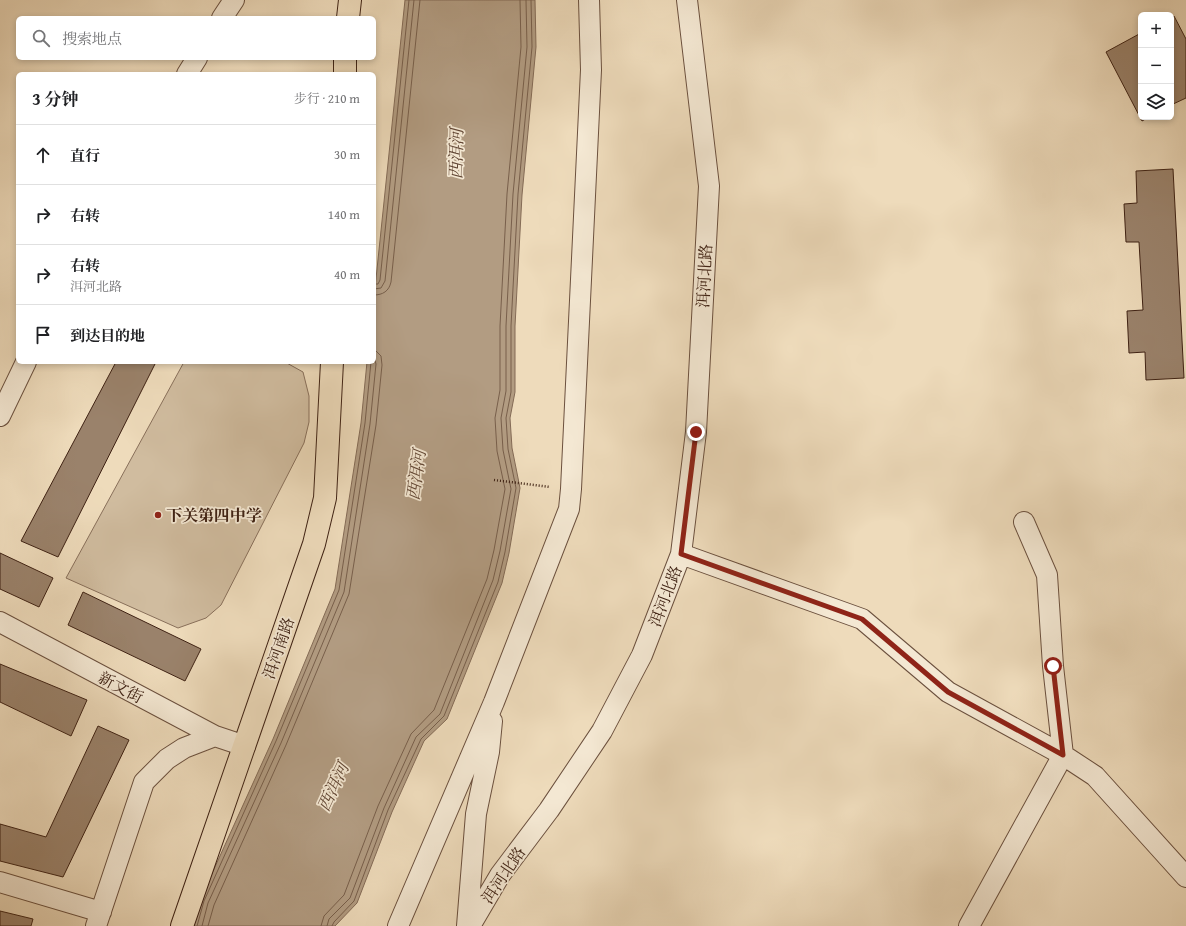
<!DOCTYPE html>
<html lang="zh">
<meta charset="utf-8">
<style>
:root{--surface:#fff;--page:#f6f6f6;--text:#202124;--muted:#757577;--line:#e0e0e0}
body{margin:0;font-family:"Gentium Book Plus","Noto Serif SC",serif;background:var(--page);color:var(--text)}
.controls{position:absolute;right:12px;top:12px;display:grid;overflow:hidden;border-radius:6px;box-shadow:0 2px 6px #0003}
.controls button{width:36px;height:36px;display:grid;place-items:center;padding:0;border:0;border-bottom:1px solid var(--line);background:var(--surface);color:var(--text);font:20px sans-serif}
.stop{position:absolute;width:12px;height:12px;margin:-9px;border:3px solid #8f2418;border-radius:50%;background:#fff}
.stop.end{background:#8f2418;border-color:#fff;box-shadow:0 1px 4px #0008}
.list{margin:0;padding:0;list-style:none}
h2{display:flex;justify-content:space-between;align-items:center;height:52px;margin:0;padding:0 16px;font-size:17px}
h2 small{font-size:13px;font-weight:400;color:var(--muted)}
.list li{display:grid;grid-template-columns:26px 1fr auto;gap:12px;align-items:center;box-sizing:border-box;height:60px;padding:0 16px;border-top:1px solid var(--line)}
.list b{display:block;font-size:15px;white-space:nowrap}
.list p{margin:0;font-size:13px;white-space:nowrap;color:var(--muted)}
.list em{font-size:13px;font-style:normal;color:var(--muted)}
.icon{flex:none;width:22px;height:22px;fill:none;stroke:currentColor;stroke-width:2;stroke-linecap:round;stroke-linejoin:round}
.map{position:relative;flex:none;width:1186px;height:926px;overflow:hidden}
.search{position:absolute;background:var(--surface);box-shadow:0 2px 6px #0003;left:16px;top:16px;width:360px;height:44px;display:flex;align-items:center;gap:10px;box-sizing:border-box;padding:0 14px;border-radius:6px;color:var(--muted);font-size:15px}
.panel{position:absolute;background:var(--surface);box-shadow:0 2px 6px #0003;left:16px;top:72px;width:360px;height:292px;border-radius:6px}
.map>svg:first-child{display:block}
</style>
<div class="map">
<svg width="1186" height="926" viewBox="0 0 1186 926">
<rect width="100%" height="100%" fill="#eedbbb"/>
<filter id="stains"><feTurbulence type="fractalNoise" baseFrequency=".005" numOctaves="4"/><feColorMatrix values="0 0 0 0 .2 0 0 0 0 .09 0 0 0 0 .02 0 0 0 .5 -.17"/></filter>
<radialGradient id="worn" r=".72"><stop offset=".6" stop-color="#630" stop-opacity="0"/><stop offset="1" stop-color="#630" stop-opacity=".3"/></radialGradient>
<path fill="#d0bc9f" stroke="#886f5a" d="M 184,362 L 285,362 L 303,372 L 309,396 L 309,422 L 304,443 L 221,605 L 206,618 L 178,628 L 66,578 Z"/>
<path fill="#b29c82" stroke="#846b56" d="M 405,0 L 535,0 L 536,47 L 522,195 L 515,326 L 515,392 L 510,418 L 512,448 L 520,488 L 509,553 L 502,583 L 447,719 L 424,741 L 392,812 L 357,903 L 335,926 L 193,926 L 200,900 L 273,739 L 335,589 L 361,423 L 367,362 L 374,362 L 374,298 Z"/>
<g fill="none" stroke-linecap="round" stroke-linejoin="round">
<path stroke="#785f4b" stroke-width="1" d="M 374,284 L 378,284 L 380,280 L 409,0
M 374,289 L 381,288 L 385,281 L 414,0
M 374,295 C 383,295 389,291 391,282 L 420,0
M 197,926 L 204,901 L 276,741 L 339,590 L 365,423 L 371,362
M 202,926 L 208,903 L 281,743 L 344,592 L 370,424 L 376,364 L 374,357
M 208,926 L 214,905 L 286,745 L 349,594 L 376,425 L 382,365 L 381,356 L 374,349
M 321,926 L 324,916 L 344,895 L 378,806 L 411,734 L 434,710 L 487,579 L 494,550 L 505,489 L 497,451 L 495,418 L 500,390 L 500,326 L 507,194 L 521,47 L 520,0
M 327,926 L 329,919 L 350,898 L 384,808 L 416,737 L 440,714 L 493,580 L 500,551 L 511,489 L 503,450 L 501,418 L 506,391 L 506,326 L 513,194 L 527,47 L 526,0
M 332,926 L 334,922 L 354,901 L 388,810 L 421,739 L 444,716 L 498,582 L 505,552 L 516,488 L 508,449 L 506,418 L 511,392 L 511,326 L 518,194 L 532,47 L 531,0"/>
</g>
<path fill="#9a826b" stroke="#3f2214" d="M 1174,16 L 1186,39 L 1186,98 L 1171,105 L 1171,18 Z
M 1141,33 L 1141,117 L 1149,117 L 1142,121 L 1106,52 Z
M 1173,169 L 1184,378 L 1146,380 L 1145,352 L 1129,353 L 1127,311 L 1143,310 L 1139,242 L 1126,242 L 1124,204 L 1137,203 L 1136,171 Z
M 116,362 L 156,362 L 58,557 L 21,541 Z
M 0,553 L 53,578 L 39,607 L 0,589 Z
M 83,592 L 201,649 L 185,681 L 68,625 Z
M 0,664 L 87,700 L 71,736 L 0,702 Z
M 98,726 L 129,740 L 63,877 L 0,861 L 0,824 L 46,837 Z
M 0,911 L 33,919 L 31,926 L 0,926 Z"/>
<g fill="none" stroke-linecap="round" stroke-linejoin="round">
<g stroke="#6b503e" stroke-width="22">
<path id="minor" d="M 222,18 L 234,0
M 187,74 L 197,58
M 0,416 L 26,362
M 681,554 L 862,619 L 948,692 L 1063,755 L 1095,776 L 1186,877
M 0,622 L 215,736 L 245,746
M 0,882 L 101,912
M 96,926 L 144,782 L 167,759 L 184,748 L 215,736
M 398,926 L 494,702 L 569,509 L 571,489 L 591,70 L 589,0
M 467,926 L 476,814 L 489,752 L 492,721
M 470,926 L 500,875 L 549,810 L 602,731 L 642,655 L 681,554 L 696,432 L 709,186 L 687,0
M 969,926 L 1063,755 L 1053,666 L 1047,575 L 1024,522"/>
</g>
<g stroke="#3f2214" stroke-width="24">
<path id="major" d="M 348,18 L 350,0
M 345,74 L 345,58
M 182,926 L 314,544 L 325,498 L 332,362"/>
</g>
<path stroke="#3f2214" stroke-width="2.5" stroke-dasharray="1 2" stroke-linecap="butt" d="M 494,480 L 550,487"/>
<use href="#minor" stroke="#f4e8d3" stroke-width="20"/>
<use href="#major" stroke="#eedbbb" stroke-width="22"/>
</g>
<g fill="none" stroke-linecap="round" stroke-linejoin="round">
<path stroke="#8f2418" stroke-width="5" d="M 696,432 L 681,554 L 862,619 L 948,692 L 1063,755 L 1053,666"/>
</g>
<circle fill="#8f2418" stroke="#f4e8d3" stroke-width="1.5" cx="158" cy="515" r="4"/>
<g text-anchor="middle" stroke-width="3.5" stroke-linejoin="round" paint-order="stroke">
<g font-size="16" fill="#3f2214" stroke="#f4e8d3">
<text transform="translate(704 276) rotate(-87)" y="6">洱河北路</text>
<text transform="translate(665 596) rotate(-69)" y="6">洱河北路</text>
<text transform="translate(278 648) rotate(-71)" y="6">洱河南路</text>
<text transform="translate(121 687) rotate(28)" y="6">新文街</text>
<text transform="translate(503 875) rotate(-56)" y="6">洱河北路</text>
</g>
<g font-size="16" font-weight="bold" fill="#3f2214" stroke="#f4e8d3" text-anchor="start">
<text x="166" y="521">下关第四中学</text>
</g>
<g font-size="17" font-style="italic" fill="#624735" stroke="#f4e8d3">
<text transform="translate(456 154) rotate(-89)" y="6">西洱河</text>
<text transform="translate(416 475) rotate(-82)" y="6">西洱河</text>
<text transform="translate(333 787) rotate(-65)" y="6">西洱河</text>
</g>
</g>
<rect width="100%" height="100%" filter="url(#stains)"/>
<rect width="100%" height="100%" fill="url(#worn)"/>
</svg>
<div class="controls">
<button>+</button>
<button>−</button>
<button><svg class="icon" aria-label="layers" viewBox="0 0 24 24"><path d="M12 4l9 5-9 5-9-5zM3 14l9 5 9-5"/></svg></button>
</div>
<div class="stop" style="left:1053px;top:666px"></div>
<div class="stop end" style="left:696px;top:432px"></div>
<div class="search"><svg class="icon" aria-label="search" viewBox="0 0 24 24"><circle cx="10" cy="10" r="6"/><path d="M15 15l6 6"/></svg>搜索地点</div>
<section class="panel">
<h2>3 分钟<small>步行 · 210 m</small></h2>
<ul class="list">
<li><svg class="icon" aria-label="ahead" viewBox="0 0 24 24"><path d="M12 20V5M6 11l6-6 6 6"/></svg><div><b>直行</b></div><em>30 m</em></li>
<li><svg class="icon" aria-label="right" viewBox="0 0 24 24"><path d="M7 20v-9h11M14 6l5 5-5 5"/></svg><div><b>右转</b></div><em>140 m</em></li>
<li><svg class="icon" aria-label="right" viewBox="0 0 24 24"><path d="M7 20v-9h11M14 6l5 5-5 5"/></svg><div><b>右转</b><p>洱河北路</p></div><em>40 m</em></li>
<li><svg class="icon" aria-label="arrive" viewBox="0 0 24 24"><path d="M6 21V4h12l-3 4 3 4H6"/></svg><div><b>到达目的地</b></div></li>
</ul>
</section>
</div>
